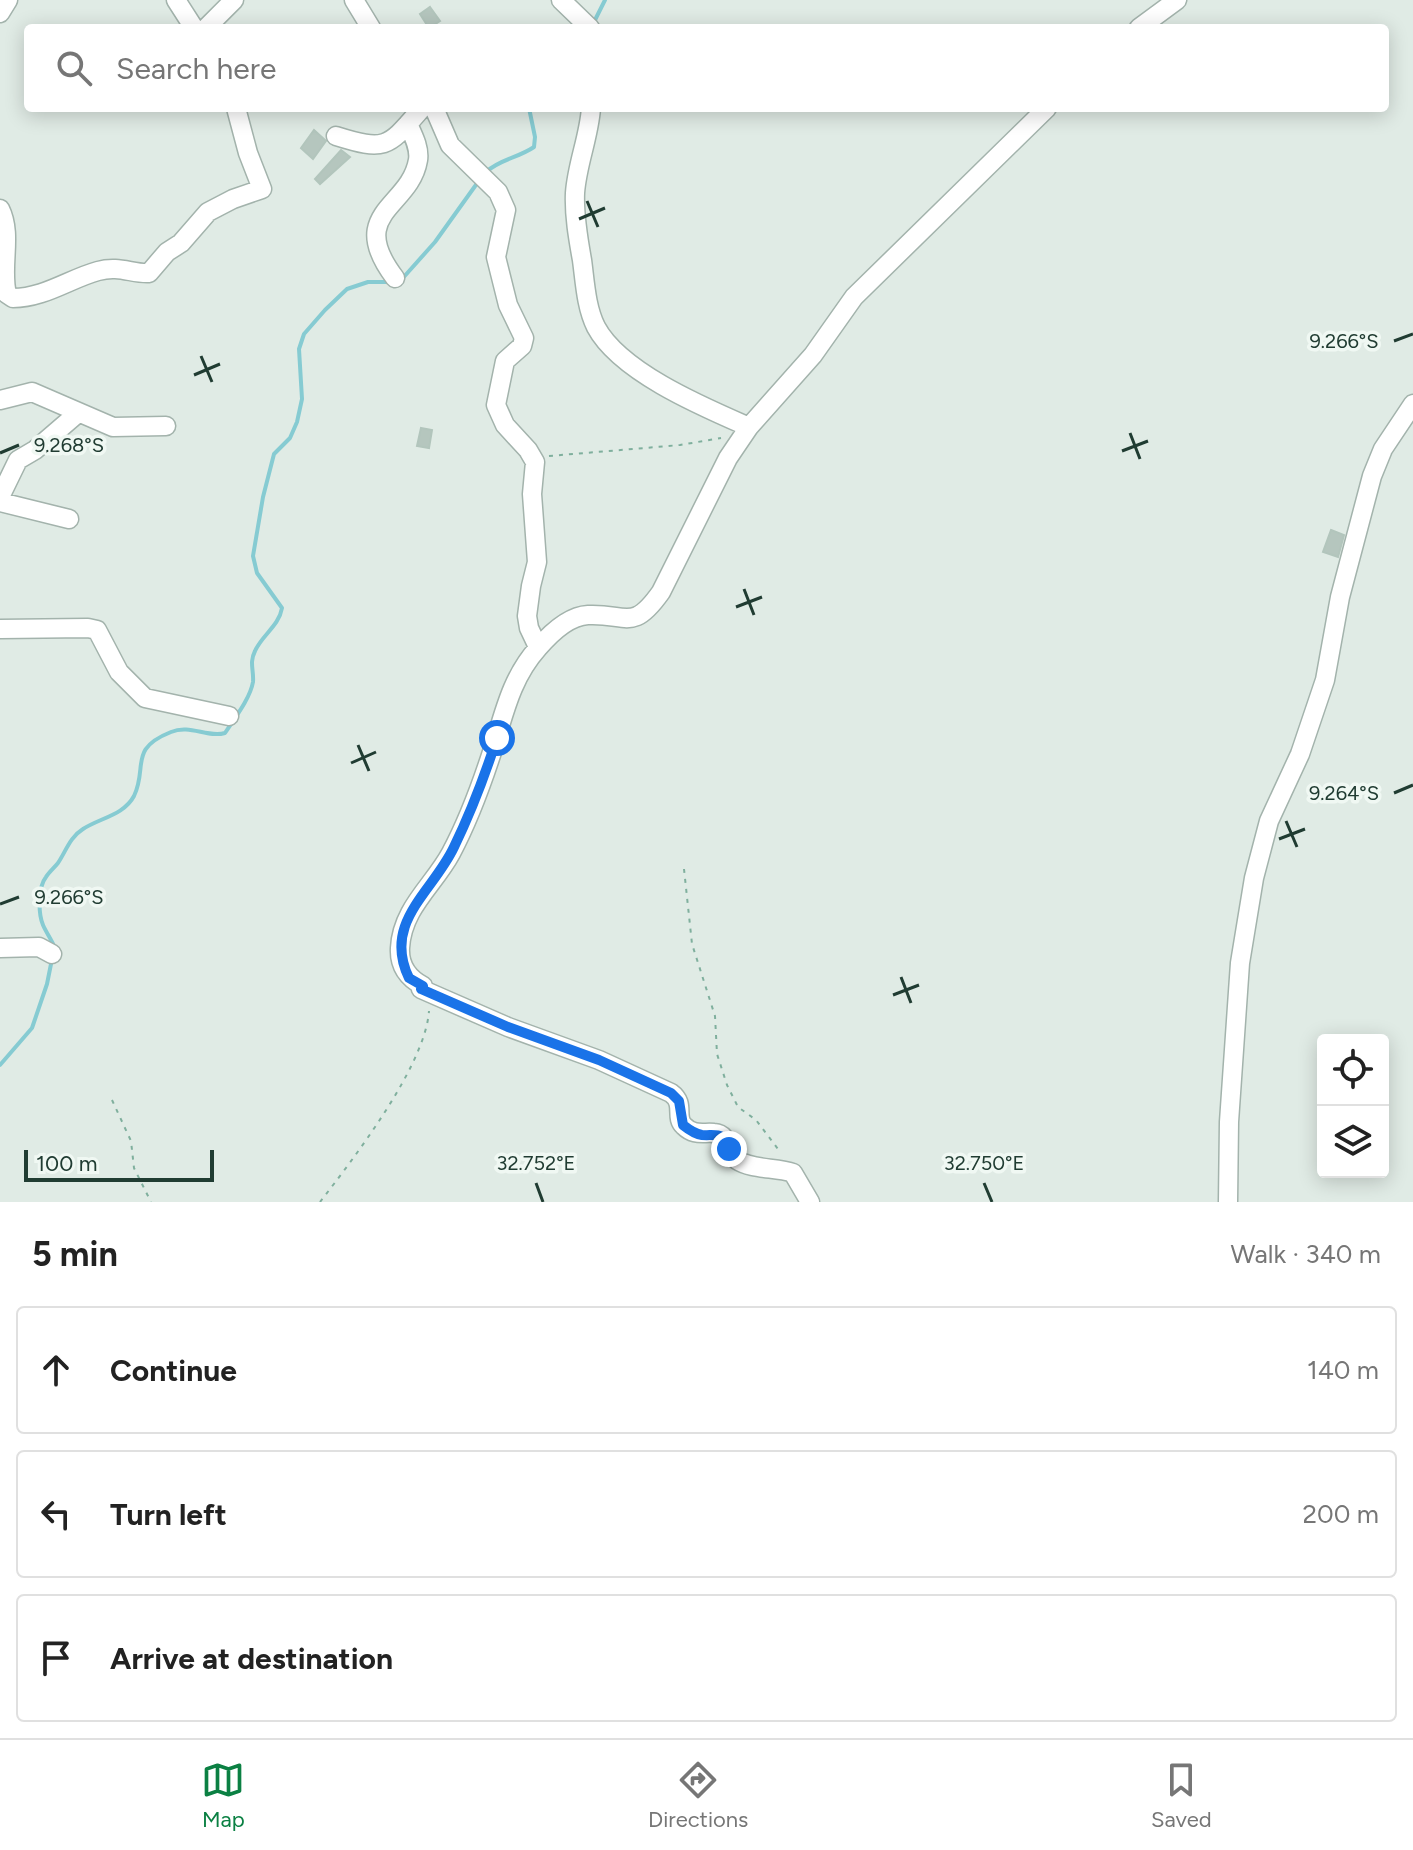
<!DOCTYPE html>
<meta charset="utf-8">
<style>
:root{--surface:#fff;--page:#f6f6f6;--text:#222;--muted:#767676;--line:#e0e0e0;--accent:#0b8043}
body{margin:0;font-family:Figtree,sans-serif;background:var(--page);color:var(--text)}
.controls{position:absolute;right:24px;bottom:24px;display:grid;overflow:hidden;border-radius:8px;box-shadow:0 4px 20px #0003}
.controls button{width:72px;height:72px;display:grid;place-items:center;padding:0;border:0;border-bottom:2px solid var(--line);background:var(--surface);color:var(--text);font:40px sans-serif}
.scale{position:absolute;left:24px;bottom:20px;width:190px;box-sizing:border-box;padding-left:8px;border:4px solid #203c32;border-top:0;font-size:22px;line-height:28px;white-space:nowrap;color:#203c32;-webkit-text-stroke:6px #f0f8f3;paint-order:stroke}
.stop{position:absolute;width:24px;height:24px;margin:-18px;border:6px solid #1a73e8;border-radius:50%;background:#fff}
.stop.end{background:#1a73e8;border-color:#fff;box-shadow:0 2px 8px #0008}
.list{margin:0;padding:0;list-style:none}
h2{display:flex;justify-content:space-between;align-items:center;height:104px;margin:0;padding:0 32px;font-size:34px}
h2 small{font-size:26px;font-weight:400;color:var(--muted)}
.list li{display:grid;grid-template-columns:52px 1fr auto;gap:24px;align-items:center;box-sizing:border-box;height:128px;margin:0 16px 16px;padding:0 16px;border:2px solid var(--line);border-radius:8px}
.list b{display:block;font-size:30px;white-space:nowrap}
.list em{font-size:26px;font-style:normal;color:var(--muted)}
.icon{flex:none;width:44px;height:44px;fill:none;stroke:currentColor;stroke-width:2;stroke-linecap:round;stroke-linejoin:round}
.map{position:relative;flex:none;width:1413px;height:1202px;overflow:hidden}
.search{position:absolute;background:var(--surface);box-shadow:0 4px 20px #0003;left:24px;right:24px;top:24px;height:88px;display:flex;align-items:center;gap:20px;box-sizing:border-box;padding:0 28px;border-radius:8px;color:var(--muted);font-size:30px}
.sheet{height:536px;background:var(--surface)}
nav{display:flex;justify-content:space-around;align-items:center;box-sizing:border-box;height:112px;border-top:2px solid var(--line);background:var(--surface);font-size:22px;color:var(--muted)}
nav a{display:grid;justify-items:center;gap:4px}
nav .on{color:var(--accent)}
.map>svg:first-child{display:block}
</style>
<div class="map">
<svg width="1413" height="1202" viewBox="0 0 1413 1202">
<rect width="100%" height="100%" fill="#e0ebe5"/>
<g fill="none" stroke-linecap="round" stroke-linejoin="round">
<path stroke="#86cbd2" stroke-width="4" d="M 594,22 L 605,0
M 486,172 C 500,159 518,158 534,147 L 535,137 L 529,108
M 402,279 L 435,242 L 478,182
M 54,946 C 51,939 46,932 43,925 C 38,913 38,887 46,877 C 49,872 54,868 58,863 C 66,851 70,837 83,829 C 100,818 124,815 134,796 C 148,767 128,749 171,732 C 190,724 207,738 225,733 C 234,719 250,699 253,682 C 254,670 249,663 255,651 C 262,635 279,626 282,608 L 257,573 L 253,556 L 263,497 L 274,454 L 290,438 L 297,422 L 302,399 L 299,349 L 304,334 L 325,310 L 347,289 L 368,282 L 390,282
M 0,1065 L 32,1028 L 47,984 L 52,959"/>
</g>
<path fill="#b5c6be" stroke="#b2c5bc" stroke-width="2" d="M 430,7 L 440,21 L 429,28 L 420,14 Z
M 314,130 L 326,141 L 313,159 L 301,148 Z
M 341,150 L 350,157 L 320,184 L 315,179 Z
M 421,428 L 432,430 L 429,448 L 417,446 Z
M 1331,530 L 1344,535 L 1338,557 L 1323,552 Z"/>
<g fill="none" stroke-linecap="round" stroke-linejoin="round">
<g stroke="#a3b3ac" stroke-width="21">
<path id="minor" d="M 176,0 L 194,28
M 354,0 L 371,28
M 561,0 L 590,28
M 0,13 L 8,0
M 206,28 L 234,0
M 1139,28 L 1177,0
M 434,108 L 450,145 L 498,192 L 506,210 L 496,257 L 508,305 L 524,338 L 522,346 L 505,361 L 496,405 L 505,425 L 528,450 L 535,462 L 532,494 L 537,562 L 531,586 L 527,616 L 529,628 L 538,647
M 591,108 C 589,137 577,164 575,193 C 574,215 578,238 582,260 C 585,282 586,307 596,327 C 620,372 703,407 749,427
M 336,136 C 387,152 388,147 422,108
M 0,209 C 13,235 0,267 7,294 L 13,298 C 44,298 69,279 98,271 C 119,265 132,274 149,273 L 167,252 L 181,243 L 208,212 L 233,199 L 262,189 L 248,153 L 236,108
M 395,278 C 345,212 410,208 418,160 C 420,148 413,135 408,124
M 0,400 L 32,392 L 113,427 L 166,426
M 0,497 L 18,460 L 35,450 L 78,413
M 0,502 L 69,519
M 0,629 L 88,628 L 97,630 L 119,672 L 145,698 L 229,716
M 0,948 L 39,947 L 52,954
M 810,1202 L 793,1173 C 777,1167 752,1170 737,1160 C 727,1153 730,1134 714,1133 C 703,1132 694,1136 684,1126 C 674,1117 686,1104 671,1093 L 599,1060 L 508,1027 L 421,989 L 423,986 C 408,978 399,966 400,948 C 402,908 434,885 451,853 C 468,821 481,786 492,752 C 504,714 511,678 538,648 C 550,634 569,616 588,615 C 627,613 632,633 661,592 L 728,458 L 749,427 L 813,355 L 854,297 L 1047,108
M 1228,1202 L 1229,1122 L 1240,963 L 1254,878 L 1269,821 L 1300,754 L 1325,680 L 1340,597 L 1372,476 L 1383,449 L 1413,404"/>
</g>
<path stroke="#7faf9d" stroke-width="2" stroke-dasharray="4 6" stroke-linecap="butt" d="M 549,456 L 680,445 L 721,438
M 684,869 L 692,944 L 715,1016 L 717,1054 L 727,1085 L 738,1107 L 756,1120 L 781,1153
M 112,1100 L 131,1141 L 134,1168 L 151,1202
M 320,1202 C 354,1158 425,1066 429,1011"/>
<use href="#minor" stroke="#fff" stroke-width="18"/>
</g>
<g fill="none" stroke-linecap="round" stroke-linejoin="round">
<path stroke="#1a73e8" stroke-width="10" d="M 497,738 C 485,775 471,812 454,847 C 433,892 382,922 409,978 L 423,986 L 421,989 L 508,1027 L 599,1060 L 671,1093 L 679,1101 L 683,1125 C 688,1129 695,1134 702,1135 C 715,1136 725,1131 729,1149"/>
</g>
<path fill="none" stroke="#203c32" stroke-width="3" d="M 587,201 L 598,227M 579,219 L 605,208M 1394,341 L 1413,334M 201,356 L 212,382M 194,375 L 220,364M 1130,433 L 1140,459M 1122,451 L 1148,441M 0,453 L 19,445M 744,589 L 754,615M 736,607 L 762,597M 358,745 L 369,771M 351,763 L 376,752M 1394,793 L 1413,785M 1286,821 L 1297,847M 1279,839 L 1305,829M 0,904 L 19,897M 901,977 L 911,1003M 893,995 L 919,985M 536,1183 L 543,1202M 984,1183 L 992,1202"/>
<g font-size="20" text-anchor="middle" fill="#203c32" stroke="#f0f8f3" stroke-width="7" stroke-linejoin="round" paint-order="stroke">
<text x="1344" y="348">9.266°S</text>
<text x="69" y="452">9.268°S</text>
<text x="1344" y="800">9.264°S</text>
<text x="69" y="904">9.266°S</text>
<text x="536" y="1170">32.752°E</text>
<text x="984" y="1170">32.750°E</text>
</g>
</svg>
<div class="controls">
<button><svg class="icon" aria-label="locate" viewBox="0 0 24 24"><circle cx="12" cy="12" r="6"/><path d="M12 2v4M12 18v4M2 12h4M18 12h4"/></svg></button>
<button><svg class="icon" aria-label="layers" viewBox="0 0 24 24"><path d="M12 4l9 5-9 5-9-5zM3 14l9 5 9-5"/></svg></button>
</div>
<div class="scale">100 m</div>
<div class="stop" style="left:497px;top:738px"></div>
<div class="stop end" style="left:729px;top:1149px"></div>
<div class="search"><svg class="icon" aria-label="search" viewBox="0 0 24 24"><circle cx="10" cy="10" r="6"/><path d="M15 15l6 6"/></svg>Search here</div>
</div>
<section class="sheet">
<h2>5 min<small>Walk · 340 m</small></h2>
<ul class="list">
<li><svg class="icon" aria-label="ahead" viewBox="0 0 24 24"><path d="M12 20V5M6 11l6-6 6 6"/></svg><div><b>Continue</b></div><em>140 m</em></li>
<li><svg class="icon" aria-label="left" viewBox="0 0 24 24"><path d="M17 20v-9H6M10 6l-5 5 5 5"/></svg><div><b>Turn left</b></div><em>200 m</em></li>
<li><svg class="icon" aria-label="arrive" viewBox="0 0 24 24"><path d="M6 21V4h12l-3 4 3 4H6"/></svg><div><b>Arrive at destination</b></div></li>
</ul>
</section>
<nav>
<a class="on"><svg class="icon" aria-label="map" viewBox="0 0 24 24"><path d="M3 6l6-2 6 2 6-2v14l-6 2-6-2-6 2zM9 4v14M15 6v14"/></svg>Map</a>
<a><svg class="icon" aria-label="directions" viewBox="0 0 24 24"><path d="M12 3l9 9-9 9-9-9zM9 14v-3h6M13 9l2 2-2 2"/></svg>Directions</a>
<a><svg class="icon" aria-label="saved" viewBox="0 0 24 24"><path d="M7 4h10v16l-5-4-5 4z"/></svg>Saved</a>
</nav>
